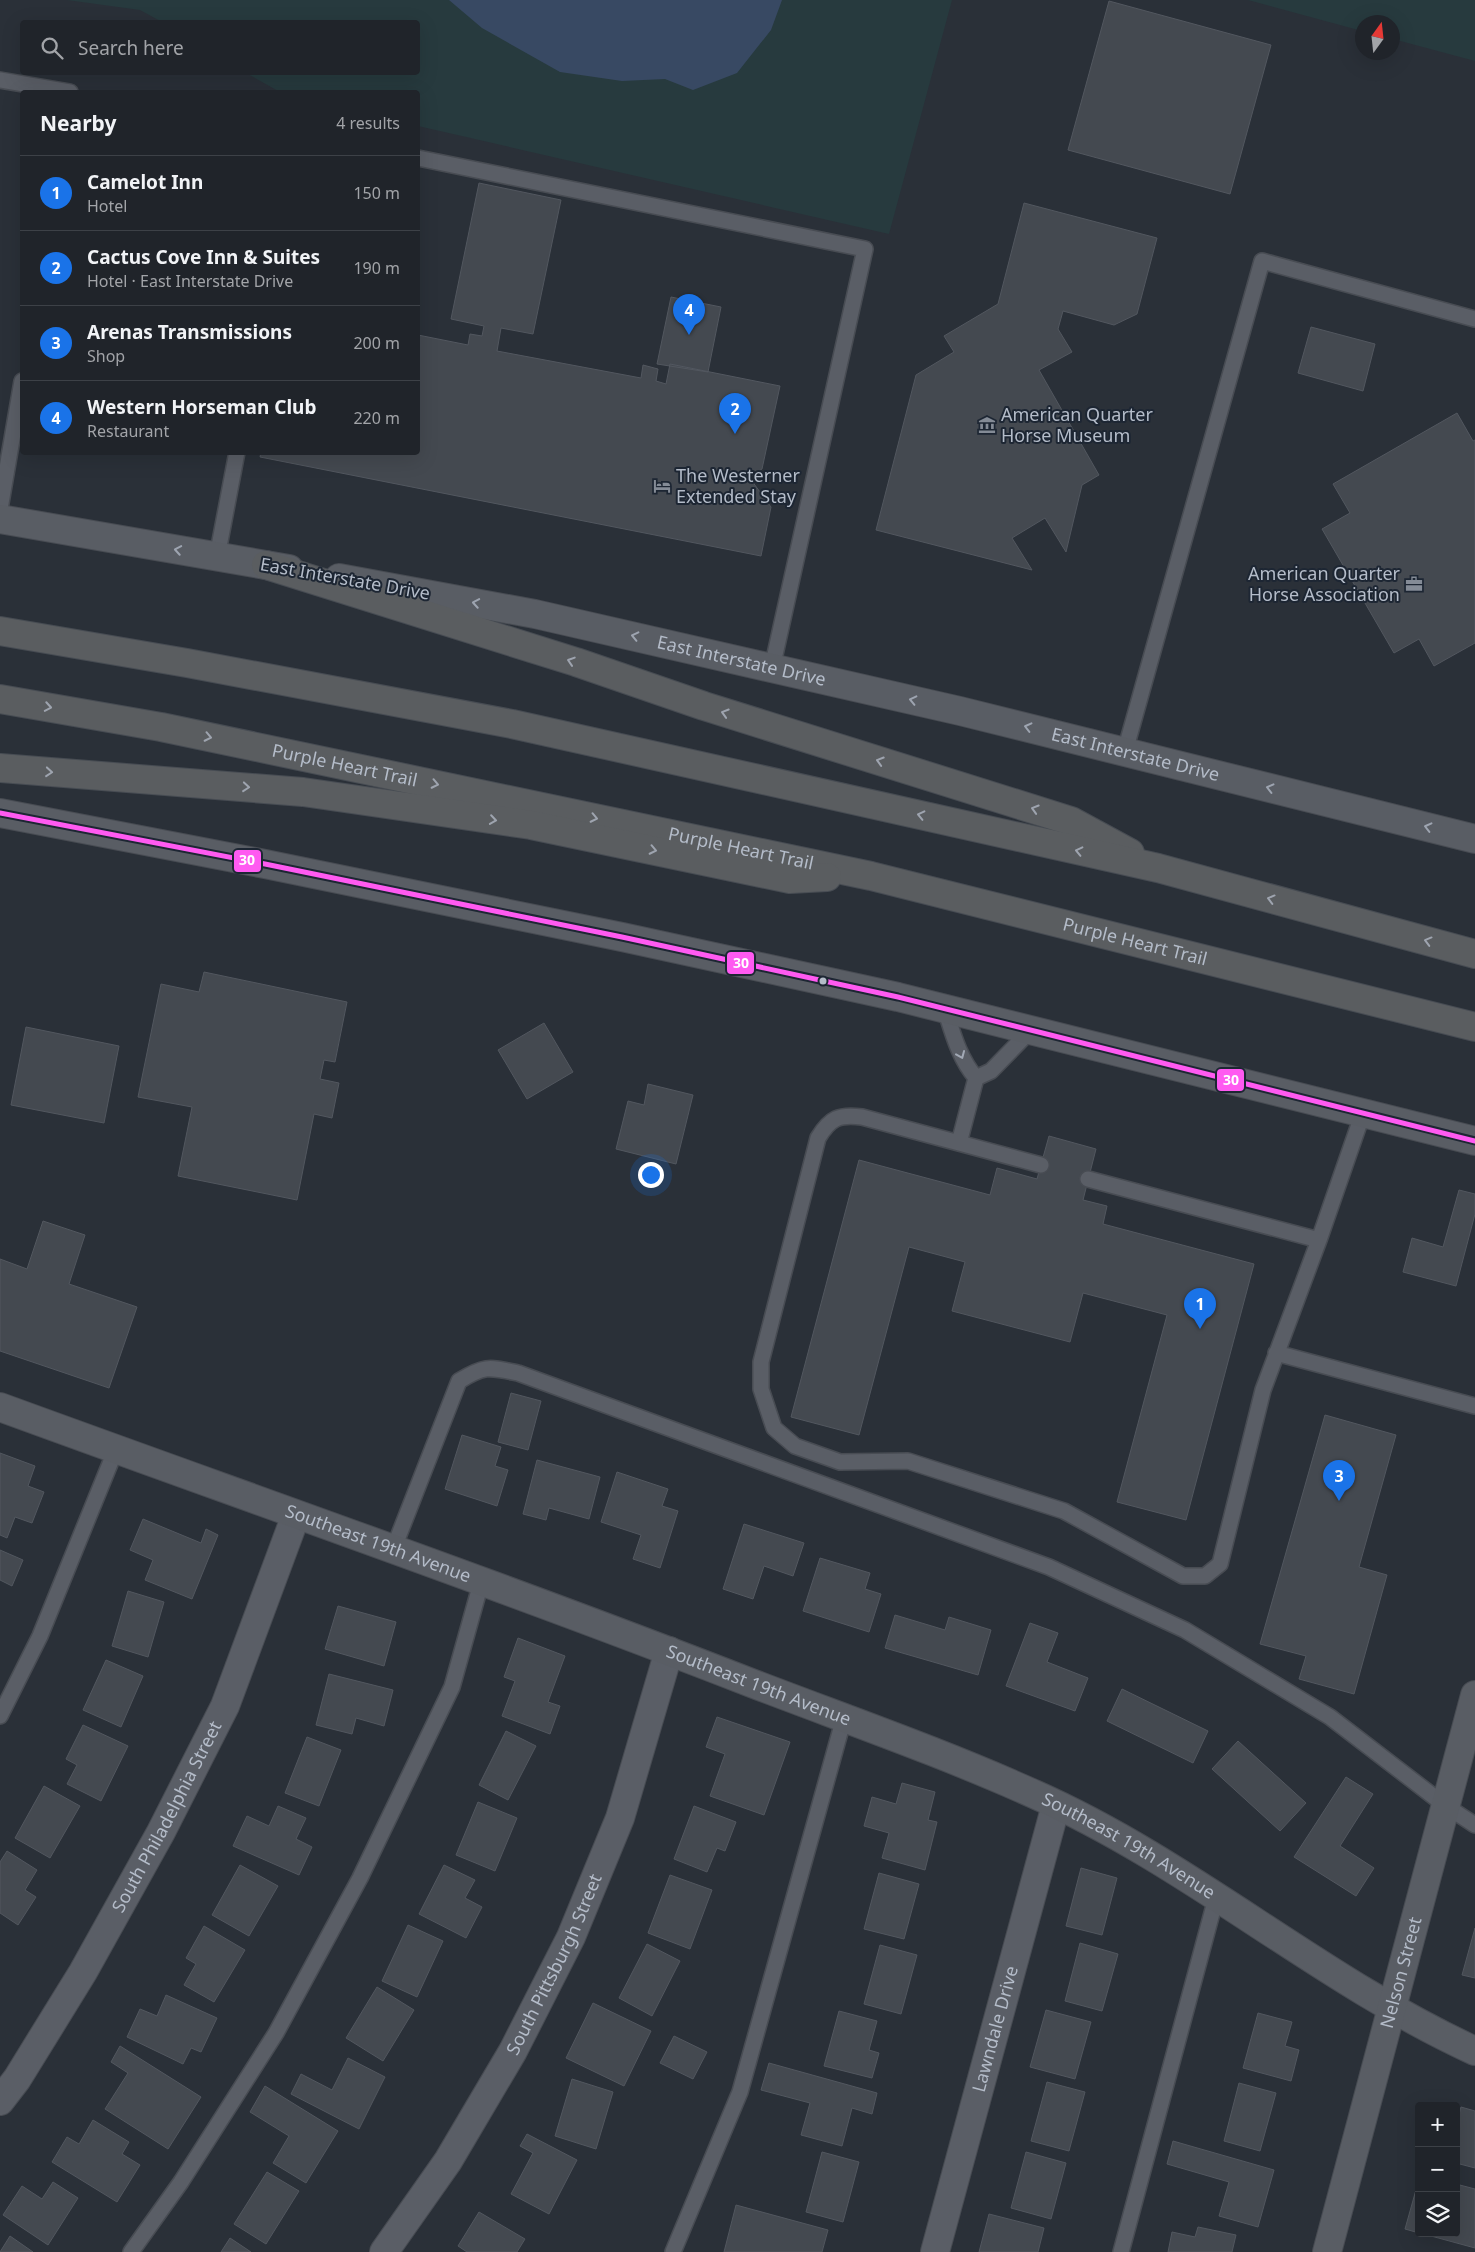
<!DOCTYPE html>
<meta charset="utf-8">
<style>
:root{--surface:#20242a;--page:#2d3036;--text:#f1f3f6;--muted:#a2a4a8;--line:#3d4147;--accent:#1a73e8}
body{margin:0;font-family:"Noto Sans",sans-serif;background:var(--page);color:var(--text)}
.controls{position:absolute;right:15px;bottom:15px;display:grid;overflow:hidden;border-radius:5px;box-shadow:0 5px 20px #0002}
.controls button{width:45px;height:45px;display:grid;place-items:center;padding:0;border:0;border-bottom:1px solid var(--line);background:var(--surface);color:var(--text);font:25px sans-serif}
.compass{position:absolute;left:1355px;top:15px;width:45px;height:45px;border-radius:50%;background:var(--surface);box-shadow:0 5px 20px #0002;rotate:15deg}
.you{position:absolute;left:650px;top:1174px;width:18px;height:18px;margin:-12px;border:4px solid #fff;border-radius:50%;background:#1a73e8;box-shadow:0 0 0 8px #1a73e833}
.badge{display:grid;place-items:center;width:32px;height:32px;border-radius:50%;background:var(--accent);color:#fff;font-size:16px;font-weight:700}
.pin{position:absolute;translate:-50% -41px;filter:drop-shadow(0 1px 2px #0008)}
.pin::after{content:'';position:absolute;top:26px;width:18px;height:15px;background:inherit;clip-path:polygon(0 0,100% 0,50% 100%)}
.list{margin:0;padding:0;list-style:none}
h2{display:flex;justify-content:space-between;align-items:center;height:65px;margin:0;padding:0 20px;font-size:21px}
h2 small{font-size:16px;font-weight:400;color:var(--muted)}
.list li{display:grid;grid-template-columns:32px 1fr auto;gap:15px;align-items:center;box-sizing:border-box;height:75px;padding:0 20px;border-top:1px solid var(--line)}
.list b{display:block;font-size:19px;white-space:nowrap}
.list p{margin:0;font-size:16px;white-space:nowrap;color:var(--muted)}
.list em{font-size:16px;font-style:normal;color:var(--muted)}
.icon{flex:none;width:28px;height:28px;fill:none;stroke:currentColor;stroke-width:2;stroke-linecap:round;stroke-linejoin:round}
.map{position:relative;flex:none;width:1475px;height:2252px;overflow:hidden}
.search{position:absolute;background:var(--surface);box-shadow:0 5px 20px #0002;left:20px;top:20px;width:400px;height:55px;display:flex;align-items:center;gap:12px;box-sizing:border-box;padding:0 18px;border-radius:5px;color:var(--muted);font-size:19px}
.panel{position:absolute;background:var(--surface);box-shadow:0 5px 20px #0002;left:20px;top:90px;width:400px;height:365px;border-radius:5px}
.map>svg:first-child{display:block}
</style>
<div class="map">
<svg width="1475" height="2252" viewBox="0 0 1475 2252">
<rect width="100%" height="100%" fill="#2a3038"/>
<path fill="#273a3e" d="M 67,0 L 952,0 L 889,234 L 418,126 L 418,92 L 280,92 L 246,73 L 418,72 L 418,22 L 162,22 L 140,10 Z
M 1248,0 L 1475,0 L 1475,61 L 1393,39 L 1392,22 L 1362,22 L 1362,31 Z"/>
<path fill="#384963" d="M 449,0 L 782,0 L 771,30 L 737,73 L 693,90 L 665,79 L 622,81 L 560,72 L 482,28 Z"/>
<path fill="#444950" stroke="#52575f" d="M 1109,1 L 1271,45 L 1230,194 L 1068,150 Z
M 479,183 L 561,200 L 533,334 L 501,328 L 497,351 L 641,378 L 643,365 L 658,369 L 656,381 L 666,384 L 670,364 L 780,386 L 762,469 L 749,477 L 771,507 L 761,556 L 260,457 L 261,452 L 418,452 L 418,335 L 468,345 L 470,334 L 482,336 L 484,326 L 451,319 Z
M 1024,203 L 1157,238 L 1137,314 L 1114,325 L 1063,311 L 1058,329 L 1072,352 L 1039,370 L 1099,475 L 1082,485 L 1066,552 L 1045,518 L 1012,538 L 1032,570 L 876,530 L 916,375 L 954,352 L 944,336 L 998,304 Z
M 671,297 L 721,307 L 708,372 L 657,364 Z
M 1311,327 L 1375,344 L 1363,391 L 1298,373 Z
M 1457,413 L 1473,441 L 1475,440 L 1475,643 L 1434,666 L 1419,639 L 1394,653 L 1322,529 L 1350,513 L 1333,484 Z
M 204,972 L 347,1002 L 335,1062 L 324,1060 L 320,1079 L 339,1083 L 332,1118 L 314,1114 L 297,1200 L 178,1176 L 192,1107 L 138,1097 L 161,984 L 199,992 Z
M 544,1023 L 573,1072 L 527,1099 L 498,1050 Z
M 26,1027 L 119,1046 L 104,1123 L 11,1105 Z
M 648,1084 L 693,1095 L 676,1164 L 616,1149 L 628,1101 L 644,1105 Z
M 1049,1136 L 1096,1149 L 1083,1200 L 1107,1206 L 1103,1224 L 1254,1264 L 1186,1520 L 1117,1502 L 1167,1315 L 1083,1293 L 1070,1342 L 952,1311 L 965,1262 L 909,1247 L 859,1435 L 791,1417 L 859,1160 L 990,1195 L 997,1168 L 1037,1179 Z
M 1459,1190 L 1475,1194 L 1475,1214 L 1456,1286 L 1403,1272 L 1412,1238 L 1443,1247 Z
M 43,1221 L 85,1235 L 69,1284 L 137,1307 L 109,1388 L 0,1351 L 0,1259 L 27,1269 Z
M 511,1393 L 541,1401 L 528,1450 L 498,1442 Z
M 1325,1415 L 1396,1435 L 1359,1567 L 1387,1575 L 1354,1694 L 1299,1679 L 1306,1656 L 1260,1644 Z
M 462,1435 L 501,1447 L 495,1466 L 508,1470 L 497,1506 L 445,1489 Z
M 0,1453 L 35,1466 L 28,1486 L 44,1492 L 32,1523 L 15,1517 L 7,1538 L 0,1535 Z
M 537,1460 L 600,1477 L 589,1519 L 549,1508 L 546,1520 L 523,1514 Z
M 617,1472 L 668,1489 L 662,1506 L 678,1511 L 660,1568 L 633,1559 L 641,1535 L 601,1522 Z
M 143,1519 L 201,1543 L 206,1529 L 218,1535 L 192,1599 L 145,1580 L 153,1560 L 130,1550 Z
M 744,1524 L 804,1543 L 793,1576 L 764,1566 L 753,1599 L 723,1589 Z
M 0,1550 L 23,1560 L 12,1586 L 0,1580 Z
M 820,1558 L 870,1573 L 865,1589 L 881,1594 L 869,1632 L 803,1611 Z
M 128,1591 L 164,1602 L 148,1657 L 112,1646 Z
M 338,1606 L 396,1622 L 384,1666 L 325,1649 Z
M 895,1615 L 945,1630 L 949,1617 L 991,1630 L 978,1675 L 885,1648 Z
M 1030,1623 L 1058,1633 L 1047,1662 L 1088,1678 L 1075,1711 L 1006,1686 Z
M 518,1638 L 565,1656 L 548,1702 L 560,1706 L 550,1734 L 502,1716 L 515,1681 L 504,1677 Z
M 106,1660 L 143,1676 L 121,1727 L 83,1710 Z
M 329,1674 L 393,1690 L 384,1726 L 356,1718 L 352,1734 L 316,1725 Z
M 1122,1689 L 1208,1731 L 1193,1763 L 1107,1721 Z
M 717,1717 L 790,1742 L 764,1815 L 710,1796 L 725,1754 L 706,1747 Z
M 83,1725 L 128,1746 L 101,1801 L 67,1784 L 77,1765 L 66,1759 Z
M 506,1731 L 536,1746 L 508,1800 L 479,1785 Z
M 307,1737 L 341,1750 L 319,1806 L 285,1793 Z
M 1238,1741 L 1306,1803 L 1280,1831 L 1212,1769 Z
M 1346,1777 L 1373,1794 L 1340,1846 L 1374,1868 L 1356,1896 L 1294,1857 Z
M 902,1783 L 935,1792 L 928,1820 L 937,1822 L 925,1870 L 882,1858 L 889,1833 L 864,1826 L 872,1797 L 896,1804 Z
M 44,1786 L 80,1806 L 50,1858 L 15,1838 Z
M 478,1802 L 517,1818 L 495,1871 L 456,1855 Z
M 278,1806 L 306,1818 L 296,1839 L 312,1847 L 299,1875 L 233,1846 L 247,1816 L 269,1826 Z
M 694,1806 L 736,1822 L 725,1851 L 717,1848 L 707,1872 L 674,1859 Z
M 7,1851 L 37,1870 L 25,1890 L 36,1897 L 18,1925 L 0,1913 L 0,1862 Z
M 240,1865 L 278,1886 L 249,1936 L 212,1915 Z
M 444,1865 L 475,1880 L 465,1898 L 482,1907 L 466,1938 L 419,1914 Z
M 1081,1868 L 1117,1878 L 1102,1935 L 1066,1926 Z
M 879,1873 L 919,1884 L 904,1939 L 864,1929 Z
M 670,1875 L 712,1890 L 690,1949 L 648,1933 Z
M 408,1925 L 443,1941 L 417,1997 L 382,1981 Z
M 204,1926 L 245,1950 L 214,2002 L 184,1985 L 196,1964 L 186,1958 Z
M 1475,1928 L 1475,1978 L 1462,1975 Z
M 1080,1943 L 1118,1954 L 1102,2011 L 1065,2001 Z
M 647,1944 L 680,1961 L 652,2016 L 619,1998 Z
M 880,1945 L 917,1955 L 901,2014 L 864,2004 Z
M 377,1987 L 414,2010 L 383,2061 L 346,2038 Z
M 166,1995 L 217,2018 L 201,2052 L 191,2048 L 183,2064 L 127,2037 L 140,2009 L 157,2016 Z
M 593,2003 L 651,2031 L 624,2086 L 566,2058 Z
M 1046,2010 L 1091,2022 L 1075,2079 L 1030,2067 Z
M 839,2011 L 877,2021 L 869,2050 L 879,2053 L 872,2078 L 824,2066 Z
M 1258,2013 L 1292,2022 L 1285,2046 L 1299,2050 L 1291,2081 L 1243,2068 Z
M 674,2036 L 707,2052 L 693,2079 L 660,2063 Z
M 120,2046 L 201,2097 L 168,2149 L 105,2109 L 128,2073 L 111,2062 Z
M 348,2058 L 385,2077 L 359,2129 L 291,2094 L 301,2074 L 332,2090 Z
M 769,2063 L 877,2093 L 872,2114 L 852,2108 L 842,2146 L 801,2135 L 810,2103 L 761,2090 Z
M 572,2079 L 613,2092 L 596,2149 L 555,2136 Z
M 1047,2082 L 1085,2092 L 1069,2151 L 1031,2141 Z
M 1239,2083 L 1276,2093 L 1260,2151 L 1224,2141 Z
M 265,2086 L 338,2131 L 306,2183 L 273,2163 L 289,2136 L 250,2112 Z
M 1461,2107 L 1475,2111 L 1475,2168 L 1456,2163 L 1456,2125 Z
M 93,2120 L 129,2142 L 122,2154 L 140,2165 L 117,2202 L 52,2162 L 67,2137 L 79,2144 Z
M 527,2134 L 577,2160 L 549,2214 L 511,2194 L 533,2153 L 520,2146 Z
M 1173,2141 L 1274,2170 L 1258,2227 L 1219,2216 L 1229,2182 L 1167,2164 Z
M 822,2152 L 859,2162 L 843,2222 L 806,2212 Z
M 1026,2152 L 1066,2163 L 1051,2219 L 1011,2208 Z
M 267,2172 L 299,2191 L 266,2244 L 234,2224 Z
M 1419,2179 L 1419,2233 L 1405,2229 Z
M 53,2182 L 78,2198 L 48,2245 L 3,2215 L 22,2186 L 42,2199 Z
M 1456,2184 L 1475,2189 L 1475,2248 L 1420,2233 L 1456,2233 Z
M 736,2205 L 828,2230 L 822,2252 L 724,2252 Z
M 479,2212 L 525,2239 L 517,2252 L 467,2252 L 458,2246 Z
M 989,2214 L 1044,2228 L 1038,2252 L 979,2252 Z
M 1198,2227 L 1236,2235 L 1232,2252 L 1168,2252 L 1172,2232 L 1195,2237 Z
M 10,2236 L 33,2252 L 0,2252 Z
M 230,2238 L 251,2252 L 221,2252 Z"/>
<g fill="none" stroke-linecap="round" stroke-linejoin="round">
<g stroke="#484c53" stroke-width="18">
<path id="lane" d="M 0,80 L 70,92
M 418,158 L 865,249 L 772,668
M 0,509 L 22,381
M 217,557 L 237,452
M 1125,751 L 1262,261 L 1475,319
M 945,1009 C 953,1034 959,1058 976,1078 L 991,1071 L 1031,1030
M 959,1143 L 976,1078
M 1041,1165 L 862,1117 C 839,1114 830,1118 818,1138 L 761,1362 L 761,1389 L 774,1428 L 795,1446 L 840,1462 L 908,1461 L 1064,1511 L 1183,1576 L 1205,1576 L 1220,1564 L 1263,1390 L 1319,1240 L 1088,1179
M 1319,1240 L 1363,1113
M 1276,1353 L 1475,1406
M 393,1550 L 459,1381 C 485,1365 489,1367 518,1373 L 1049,1567 L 1185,1630 L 1330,1717 L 1446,1806 L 1475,1825
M 0,1716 L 40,1636 L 116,1449
M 131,2252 L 181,2182 L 276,2033 L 360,1878 L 452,1687 L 481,1583
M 673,2252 L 740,2092 L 844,1718
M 1121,2252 L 1216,1898"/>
</g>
<g stroke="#484c53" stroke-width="30">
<g id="street">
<path id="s1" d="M 0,2101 L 17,2079 L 83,1972 L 161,1832 L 225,1706 L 296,1515"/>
<path id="s2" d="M 384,2252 L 448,2161 L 513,2051 L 571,1937 L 620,1818 L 669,1651"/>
<path id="s3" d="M 935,2252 L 1056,1805"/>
</g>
</g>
<g stroke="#484c53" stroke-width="30">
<g id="secondary">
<path d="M 0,519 L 289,569"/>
<path id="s4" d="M 339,578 L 535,614 L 960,711 L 1475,839"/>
<path d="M 0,813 L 265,864 L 622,937 L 898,997 L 1475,1141"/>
<path id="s5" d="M 0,1407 C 252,1499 505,1587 754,1684 C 848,1720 943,1753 1034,1794 C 1190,1863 1320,1980 1475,2051"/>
<path id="s6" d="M 1327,2252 L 1475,1695"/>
</g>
</g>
<g stroke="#474c53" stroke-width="30">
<g id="highway">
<path d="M 266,565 L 576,662 L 704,706 L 1071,821 L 1130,853"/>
<path d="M 0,631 L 187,663 L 512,724 L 1158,868 L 1475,954"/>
<path id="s7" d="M 0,699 L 161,727 L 871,876 L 1475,1027"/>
<path d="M 0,768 L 303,792 L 531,825 L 790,879 L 827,877"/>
</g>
</g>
<use href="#lane" stroke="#5a5e66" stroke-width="15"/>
<use href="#street" stroke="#5a5e66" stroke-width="28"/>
<use href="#secondary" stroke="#595d64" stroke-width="28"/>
<use href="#highway" stroke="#5a5d60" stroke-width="28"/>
<g stroke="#1d2633" stroke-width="9">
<path id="bus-1" d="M 0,813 L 265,864 L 622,937 L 898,997 L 1475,1141"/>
</g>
<use href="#bus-1" stroke="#ff5af1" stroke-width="5"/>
</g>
<defs><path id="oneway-chevron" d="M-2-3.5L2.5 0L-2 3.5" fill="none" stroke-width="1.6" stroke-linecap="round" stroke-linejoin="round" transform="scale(1.25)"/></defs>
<g stroke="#9da4b0">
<use href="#oneway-chevron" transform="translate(178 550) rotate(-170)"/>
<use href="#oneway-chevron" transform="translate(476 603) rotate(-170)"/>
<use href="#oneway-chevron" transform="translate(635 636) rotate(-167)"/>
<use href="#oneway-chevron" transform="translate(913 700) rotate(-167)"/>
<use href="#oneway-chevron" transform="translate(1028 727) rotate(-166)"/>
<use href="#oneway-chevron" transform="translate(1270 788) rotate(-166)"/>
<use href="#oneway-chevron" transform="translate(1428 827) rotate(-166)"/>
</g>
<g stroke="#9ea4af">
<use href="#oneway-chevron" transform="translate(571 661) rotate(-162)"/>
<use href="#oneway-chevron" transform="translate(48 707) rotate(10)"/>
<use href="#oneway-chevron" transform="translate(725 713) rotate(-163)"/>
<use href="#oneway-chevron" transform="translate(208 737) rotate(12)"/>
<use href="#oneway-chevron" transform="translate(880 761) rotate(-163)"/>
<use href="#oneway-chevron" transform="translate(49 772) rotate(5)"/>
<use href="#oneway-chevron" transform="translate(435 784) rotate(12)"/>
<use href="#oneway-chevron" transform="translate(246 787) rotate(5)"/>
<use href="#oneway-chevron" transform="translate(1035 809) rotate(-163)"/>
<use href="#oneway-chevron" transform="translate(921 815) rotate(-167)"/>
<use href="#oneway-chevron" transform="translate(594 818) rotate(12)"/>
<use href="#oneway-chevron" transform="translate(493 820) rotate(8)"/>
<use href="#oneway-chevron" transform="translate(653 850) rotate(12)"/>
<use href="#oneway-chevron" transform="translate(1079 851) rotate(-167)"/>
<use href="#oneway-chevron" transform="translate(1271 899) rotate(-165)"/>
<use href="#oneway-chevron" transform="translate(1428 941) rotate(-165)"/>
</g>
<use stroke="#a2a9b5" href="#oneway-chevron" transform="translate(961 1055) rotate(67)"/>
<defs>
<g id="museum-bare" transform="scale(1.35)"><path d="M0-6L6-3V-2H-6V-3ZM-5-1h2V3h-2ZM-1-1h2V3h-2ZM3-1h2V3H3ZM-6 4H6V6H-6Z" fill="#848b96" stroke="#1d2633" stroke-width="2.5" paint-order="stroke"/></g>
<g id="hotel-bare" transform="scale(1.35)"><path d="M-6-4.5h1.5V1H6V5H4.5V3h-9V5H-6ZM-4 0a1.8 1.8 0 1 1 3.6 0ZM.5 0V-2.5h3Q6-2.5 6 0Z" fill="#848b96" stroke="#1d2633" stroke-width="2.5" paint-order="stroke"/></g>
<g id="office-bare" transform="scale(1.35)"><path d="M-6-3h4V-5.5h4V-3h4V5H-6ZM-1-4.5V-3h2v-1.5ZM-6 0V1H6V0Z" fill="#848b96" stroke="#1d2633" stroke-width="2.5" paint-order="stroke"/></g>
</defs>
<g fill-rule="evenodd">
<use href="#museum-bare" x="987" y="425"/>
<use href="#hotel-bare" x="662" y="486"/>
<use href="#office-bare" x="1414" y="584"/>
</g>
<circle fill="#b4bcc9" stroke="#1d2633" stroke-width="2" cx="823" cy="981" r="4.5"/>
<g text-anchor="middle" stroke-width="4" stroke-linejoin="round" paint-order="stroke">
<g font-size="18" fill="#b4bcc9" stroke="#1d2633" text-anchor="start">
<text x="1001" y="421">American Quarter<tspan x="1001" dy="21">Horse Museum</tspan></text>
<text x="676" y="482">The Westerner<tspan x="676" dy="21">Extended Stay</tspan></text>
<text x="1400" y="580" text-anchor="end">American Quarter<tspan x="1400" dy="21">Horse Association</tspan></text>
</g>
<g font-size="18" fill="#b4bcc9" stroke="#1d2633">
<text transform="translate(345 579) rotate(10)" y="6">East Interstate Drive</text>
<text dy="6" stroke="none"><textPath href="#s4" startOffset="411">East Interstate Drive</textPath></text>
<text dy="6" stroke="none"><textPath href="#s4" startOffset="816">East Interstate Drive</textPath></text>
<text dy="6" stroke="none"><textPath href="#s7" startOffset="351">Purple Heart Trail</textPath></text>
<text dy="6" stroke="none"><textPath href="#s7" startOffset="756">Purple Heart Trail</textPath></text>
<text dy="6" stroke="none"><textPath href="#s7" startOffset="1161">Purple Heart Trail</textPath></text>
<text dy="6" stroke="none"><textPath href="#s5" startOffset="402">Southeast 19th Avenue</textPath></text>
<text dy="6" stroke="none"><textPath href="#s5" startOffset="808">Southeast 19th Avenue</textPath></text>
<text dy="6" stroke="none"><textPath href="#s1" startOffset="330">South Philadelphia Street</textPath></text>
<text dy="6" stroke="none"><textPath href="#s5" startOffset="1212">Southeast 19th Avenue</textPath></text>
<text dy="6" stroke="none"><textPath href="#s2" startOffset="335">South Pittsburgh Street</textPath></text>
<text dy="6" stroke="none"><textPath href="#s6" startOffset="289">Nelson Street</textPath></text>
<text dy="6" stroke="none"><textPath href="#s3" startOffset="231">Lawndale Drive</textPath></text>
</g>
</g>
<g stroke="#1d2633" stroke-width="2">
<rect x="233" y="849" width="29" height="24" rx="5" fill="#ff5af1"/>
<rect x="726" y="951" width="29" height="24" rx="5" fill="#ff5af1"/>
<rect x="1216" y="1068" width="29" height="24" rx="5" fill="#ff5af1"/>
</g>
<g font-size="14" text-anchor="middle" font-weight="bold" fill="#fff">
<text x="247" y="865">30</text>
<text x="741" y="968">30</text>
<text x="1231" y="1085">30</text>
</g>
</svg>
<div class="controls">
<button>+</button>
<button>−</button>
<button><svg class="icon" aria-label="layers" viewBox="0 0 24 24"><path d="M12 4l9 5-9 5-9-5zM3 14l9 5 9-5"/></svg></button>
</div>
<svg class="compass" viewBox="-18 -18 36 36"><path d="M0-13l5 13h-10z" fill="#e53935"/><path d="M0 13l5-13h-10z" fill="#a2a4a8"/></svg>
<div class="you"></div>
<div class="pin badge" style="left:1200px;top:1329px">1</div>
<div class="pin badge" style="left:735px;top:434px">2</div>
<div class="pin badge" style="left:1339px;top:1501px">3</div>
<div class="pin badge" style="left:689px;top:335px">4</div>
<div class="search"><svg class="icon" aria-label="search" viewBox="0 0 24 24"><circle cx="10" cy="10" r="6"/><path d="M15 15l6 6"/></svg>Search here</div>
<section class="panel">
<h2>Nearby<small>4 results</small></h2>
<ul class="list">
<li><span class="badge">1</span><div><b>Camelot Inn</b><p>Hotel</p></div><em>150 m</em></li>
<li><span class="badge">2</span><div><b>Cactus Cove Inn &amp; Suites</b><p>Hotel · East Interstate Drive</p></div><em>190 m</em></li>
<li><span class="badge">3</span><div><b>Arenas Transmissions</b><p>Shop</p></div><em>200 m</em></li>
<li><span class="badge">4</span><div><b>Western Horseman Club</b><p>Restaurant</p></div><em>220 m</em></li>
</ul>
</section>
</div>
